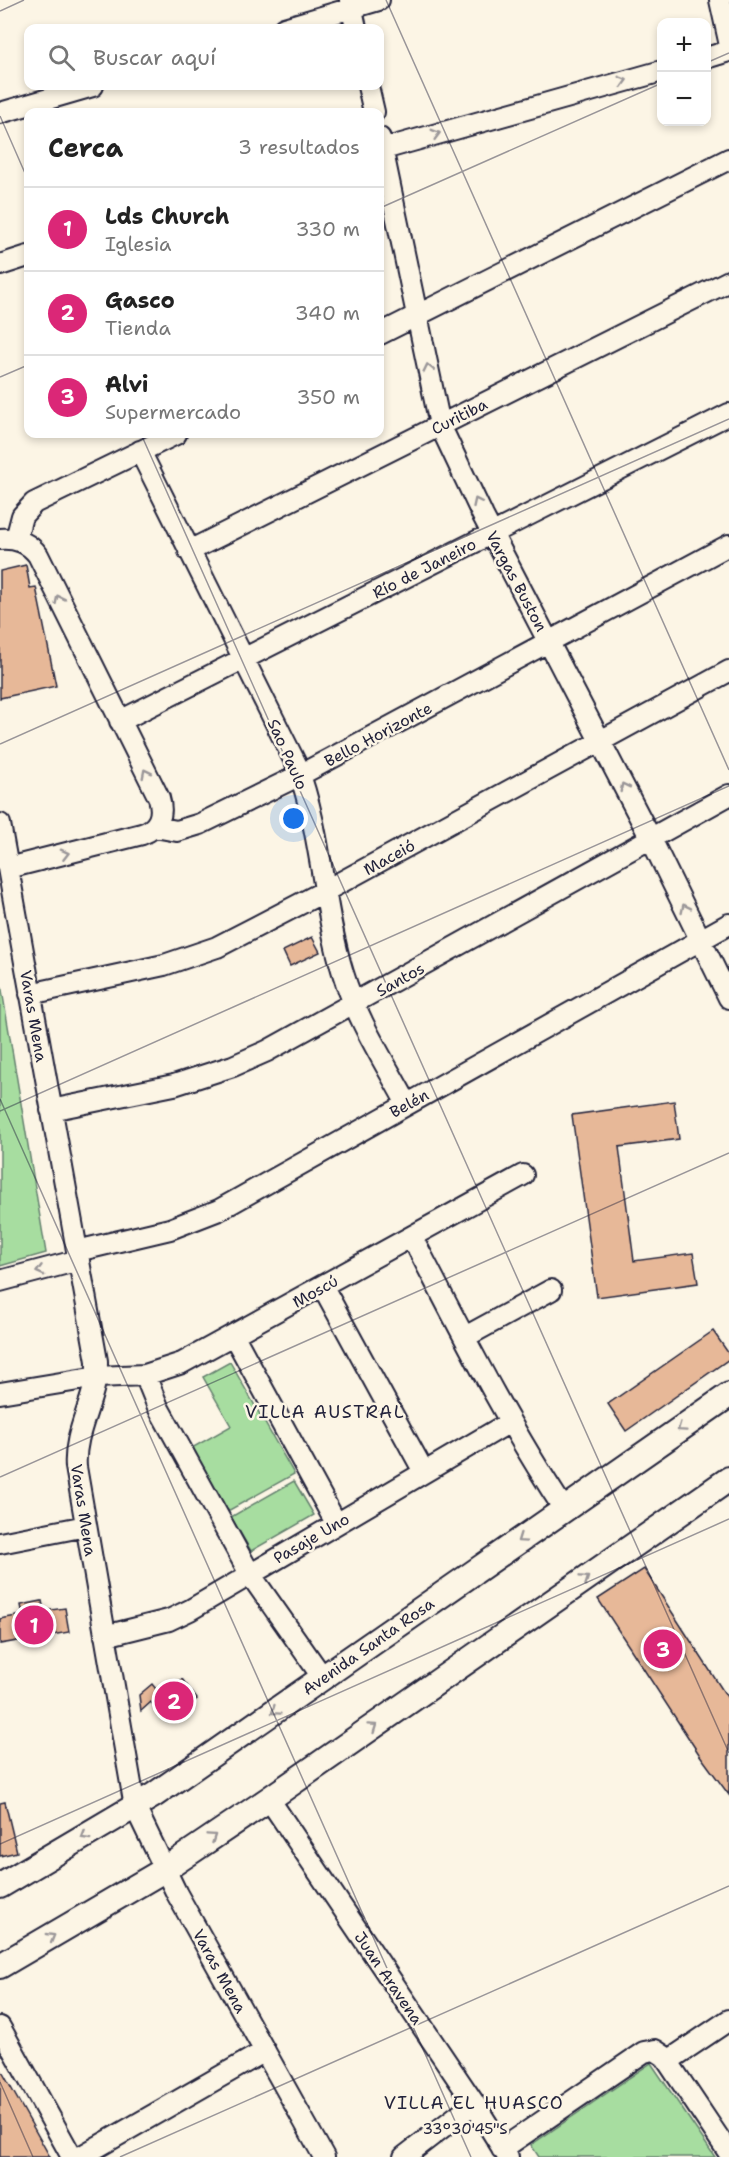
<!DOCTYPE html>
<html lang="es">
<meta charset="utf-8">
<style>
:root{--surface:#fff;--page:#f6f6f6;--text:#222;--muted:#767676;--line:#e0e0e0;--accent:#db2777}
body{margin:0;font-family:"Shantell Sans",sans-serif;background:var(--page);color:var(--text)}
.controls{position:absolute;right:18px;top:18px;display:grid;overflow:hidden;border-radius:12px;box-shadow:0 3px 9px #0003}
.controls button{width:54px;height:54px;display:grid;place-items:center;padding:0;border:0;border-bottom:2px solid var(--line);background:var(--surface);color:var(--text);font:30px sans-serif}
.you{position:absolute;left:294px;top:819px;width:21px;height:21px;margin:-15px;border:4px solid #fff;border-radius:50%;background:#1a73e8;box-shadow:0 0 0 9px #1a73e833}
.badge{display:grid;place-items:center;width:39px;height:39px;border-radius:50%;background:var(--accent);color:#fff;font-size:20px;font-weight:700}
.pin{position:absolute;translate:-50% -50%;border:3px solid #fff;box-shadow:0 2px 6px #0006}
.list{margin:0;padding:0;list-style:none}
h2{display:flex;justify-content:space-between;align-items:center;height:78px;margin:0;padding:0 24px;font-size:26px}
h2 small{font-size:20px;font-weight:400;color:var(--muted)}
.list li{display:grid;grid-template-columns:39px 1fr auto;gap:18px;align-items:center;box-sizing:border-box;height:84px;padding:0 24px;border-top:2px solid var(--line)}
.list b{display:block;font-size:22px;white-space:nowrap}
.list p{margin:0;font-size:20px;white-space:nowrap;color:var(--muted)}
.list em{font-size:20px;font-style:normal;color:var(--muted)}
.icon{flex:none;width:33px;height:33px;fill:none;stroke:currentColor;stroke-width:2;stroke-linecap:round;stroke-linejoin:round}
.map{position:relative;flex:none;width:729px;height:2157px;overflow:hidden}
.search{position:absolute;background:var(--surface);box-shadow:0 3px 9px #0003;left:24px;top:24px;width:360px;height:66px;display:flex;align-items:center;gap:15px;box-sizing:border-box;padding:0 21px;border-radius:12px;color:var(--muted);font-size:22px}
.panel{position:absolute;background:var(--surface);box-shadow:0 3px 9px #0003;left:24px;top:108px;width:360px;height:330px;border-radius:12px}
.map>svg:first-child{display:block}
</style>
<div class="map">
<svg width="729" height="2157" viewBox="0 0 729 2157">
<rect width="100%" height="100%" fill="#fcf5e5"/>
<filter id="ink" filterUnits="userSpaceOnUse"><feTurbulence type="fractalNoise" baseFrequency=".0167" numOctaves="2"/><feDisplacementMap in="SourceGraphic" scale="12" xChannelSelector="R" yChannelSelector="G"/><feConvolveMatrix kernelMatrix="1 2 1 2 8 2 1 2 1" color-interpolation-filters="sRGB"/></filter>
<g filter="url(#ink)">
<path fill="#a7dda0" stroke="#64806e" stroke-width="1.5" d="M 0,978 L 46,1253 L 0,1266 Z
M 230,1362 L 294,1474 L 226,1512 L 190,1449 L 231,1426 L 203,1377 Z
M 294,1481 L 314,1515 L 251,1551 L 231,1517 Z
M 651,2063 L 715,2157 L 539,2157 L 531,2145 Z"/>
<path fill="#e7b898" stroke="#22223b" stroke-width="1.5" d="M 26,565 L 30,588 L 36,587 L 56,686 L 0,698 L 0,571 Z
M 312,937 L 320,952 L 290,966 L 283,951 Z
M 674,1101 L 679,1139 L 619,1147 L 634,1261 L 693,1253 L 698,1283 L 597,1297 L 572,1115 Z
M 713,1331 L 729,1354 L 729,1359 L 626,1431 L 608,1404 Z
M 644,1569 L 729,1700 L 729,1795 L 699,1754 L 598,1599 Z
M 42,1601 L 44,1611 L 65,1608 L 69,1632 L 0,1644 L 0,1619 L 23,1615 L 21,1605 Z
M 182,1679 L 197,1699 L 167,1722 L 151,1702 L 141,1711 L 139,1695 L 152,1684 L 160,1694 L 153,1700 Z
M 5,1802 L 17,1852 L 0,1856 L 0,1803 Z
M 0,2068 L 50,2157 L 0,2157 Z"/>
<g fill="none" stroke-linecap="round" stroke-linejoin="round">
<g stroke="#22223b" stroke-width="24">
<path id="minor" d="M 350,0 L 356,28
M 720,0 L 729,41
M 284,28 L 379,0
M 706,58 L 729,51
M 368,86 L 374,112
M 0,113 L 93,86
M 380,138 L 440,425 L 483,516 L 651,839 L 729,998
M 380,150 L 662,71
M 0,265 L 28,256
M 380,334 L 729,159
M 140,451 L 296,764 C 322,831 322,904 343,973 C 357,1020 384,1061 407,1104
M 0,539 C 16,538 28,542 38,555 L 159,798 C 164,815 159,828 142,834 L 8,868
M 16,539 L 22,516 L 34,503 L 176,434
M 189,551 L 729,281
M 120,721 L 729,414
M 0,824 L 97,1361 C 98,1398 73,1430 76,1467 L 135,1807 L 177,1894 L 324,2157
M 155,827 L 177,831 L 200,824 L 300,775 L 729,545
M 30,994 L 164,965 L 217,947 L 325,891 L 729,671
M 51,1110 L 174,1085 L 233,1066 L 267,1051 L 729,795
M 412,1237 C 460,1329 506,1422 564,1509
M 77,1251 L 170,1229 L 219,1210 L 729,924
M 0,1281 L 79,1260
M 323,1287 L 424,1472
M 234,1336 L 336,1523
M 465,1337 L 551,1290
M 145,1375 L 158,1407 L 250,1574 L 323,1678
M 0,1393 L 97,1377 L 145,1375 L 182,1363 L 523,1175
M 0,1543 L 86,1526
M 105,1636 L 169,1620 L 190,1610 L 510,1422
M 269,1799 L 474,2103 L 508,2157
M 0,2027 L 72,2157
M 668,2061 L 729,2020
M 502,2149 L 644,2052 L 655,2050 L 664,2056 L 729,2153
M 80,2157 L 265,2051
M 404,2157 L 474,2103"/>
</g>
<g stroke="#22223b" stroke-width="28">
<path id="major" d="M 0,1886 L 154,1795 L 729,1395
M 0,1966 L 164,1870 L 269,1799 L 729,1479"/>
</g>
<use href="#minor" stroke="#fcf5e5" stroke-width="20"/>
<use href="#major" stroke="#fcf5e5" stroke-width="24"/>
</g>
<defs><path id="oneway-chevron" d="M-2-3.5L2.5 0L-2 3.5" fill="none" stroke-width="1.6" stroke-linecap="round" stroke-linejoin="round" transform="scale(1.5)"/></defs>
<g stroke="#9a9698">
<use href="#oneway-chevron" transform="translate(623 81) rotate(-16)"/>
<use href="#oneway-chevron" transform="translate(436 134) rotate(-16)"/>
<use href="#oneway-chevron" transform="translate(428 368) rotate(-102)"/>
<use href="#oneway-chevron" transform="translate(477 502) rotate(-115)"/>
<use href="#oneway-chevron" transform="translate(59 599) rotate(-116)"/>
<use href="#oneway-chevron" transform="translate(146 773) rotate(-117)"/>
<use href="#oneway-chevron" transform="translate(624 787) rotate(-117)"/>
<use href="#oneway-chevron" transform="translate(65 854) rotate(-14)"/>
<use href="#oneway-chevron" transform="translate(685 908) rotate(-116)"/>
<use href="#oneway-chevron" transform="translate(40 1271) rotate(165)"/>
<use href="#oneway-chevron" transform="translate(681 1428) rotate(145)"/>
<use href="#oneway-chevron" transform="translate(521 1539) rotate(145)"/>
<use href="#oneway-chevron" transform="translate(585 1579) rotate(-34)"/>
<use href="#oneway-chevron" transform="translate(275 1711) rotate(145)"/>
<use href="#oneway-chevron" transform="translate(373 1727) rotate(-35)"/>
<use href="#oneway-chevron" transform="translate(85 1836) rotate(149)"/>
<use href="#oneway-chevron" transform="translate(212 1837) rotate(-34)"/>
<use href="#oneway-chevron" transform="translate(51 1937) rotate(-30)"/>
</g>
</g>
<path fill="none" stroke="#22223b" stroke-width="1.5" stroke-opacity="0.45" d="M 386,0 L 729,770M 0,11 L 24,0M 706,63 L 729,53M 0,116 L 28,180M 380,208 L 662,83M 0,377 L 28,365M 141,434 L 729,1753M 0,744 L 729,419M 0,1099 L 471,2157M 0,1111 L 729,786M 0,1477 L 729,1153M 0,1844 L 729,1519M 0,2082 L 33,2157M 120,2157 L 729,1886"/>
<g text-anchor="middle" stroke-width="5" stroke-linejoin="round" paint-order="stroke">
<g font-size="16" fill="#22223b" stroke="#fcf5e5">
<text transform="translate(459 416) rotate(-27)" y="6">Curitiba</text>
<text transform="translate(424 568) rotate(-27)" y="6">Río de Janeiro</text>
<text transform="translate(517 581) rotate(62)" y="6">Vargas Buston</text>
<text transform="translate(378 734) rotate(-28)" y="6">Bello Horizonte</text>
<text transform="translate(288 754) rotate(66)" y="6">Sao Paulo</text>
<text transform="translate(389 857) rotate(-29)" y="6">Maceió</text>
<text transform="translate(400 979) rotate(-29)" y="6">Santos</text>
<text transform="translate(34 1016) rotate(80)" y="6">Varas Mena</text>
<text transform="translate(409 1103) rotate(-29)" y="6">Belén</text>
<text transform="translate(315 1291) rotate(-29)" y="6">Moscú</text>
<text transform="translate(84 1510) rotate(81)" y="6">Varas Mena</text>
<text transform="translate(311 1538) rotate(-30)" y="6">Pasaje Uno</text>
<text transform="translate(368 1646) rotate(-35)" y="6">Avenida Santa Rosa</text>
<text transform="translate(220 1971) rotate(61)" y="6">Varas Mena</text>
<text transform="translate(389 1978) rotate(56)" y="6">Juan Aravena</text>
</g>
<g font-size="18" letter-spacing="1.5" fill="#22223b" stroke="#fcf5e5">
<text x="325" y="1418">VILLA AUSTRAL</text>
<text x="474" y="2109">VILLA EL HUASCO</text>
</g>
</g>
<g font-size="15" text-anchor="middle" fill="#22223b" stroke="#fcf5e5" stroke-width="5" stroke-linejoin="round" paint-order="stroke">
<text x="465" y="2134">33°30'45"S</text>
</g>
</svg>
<div class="controls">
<button>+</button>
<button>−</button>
</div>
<div class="you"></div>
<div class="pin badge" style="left:34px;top:1625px">1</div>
<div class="pin badge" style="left:174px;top:1701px">2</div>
<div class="pin badge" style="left:663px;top:1649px">3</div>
<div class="search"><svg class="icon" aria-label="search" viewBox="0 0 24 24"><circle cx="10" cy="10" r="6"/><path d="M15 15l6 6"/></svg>Buscar aquí</div>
<section class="panel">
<h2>Cerca<small>3 resultados</small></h2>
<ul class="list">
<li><span class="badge">1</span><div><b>Lds Church</b><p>Iglesia</p></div><em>330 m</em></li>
<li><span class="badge">2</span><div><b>Gasco</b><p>Tienda</p></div><em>340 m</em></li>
<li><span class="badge">3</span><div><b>Alvi</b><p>Supermercado</p></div><em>350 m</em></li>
</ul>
</section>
</div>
